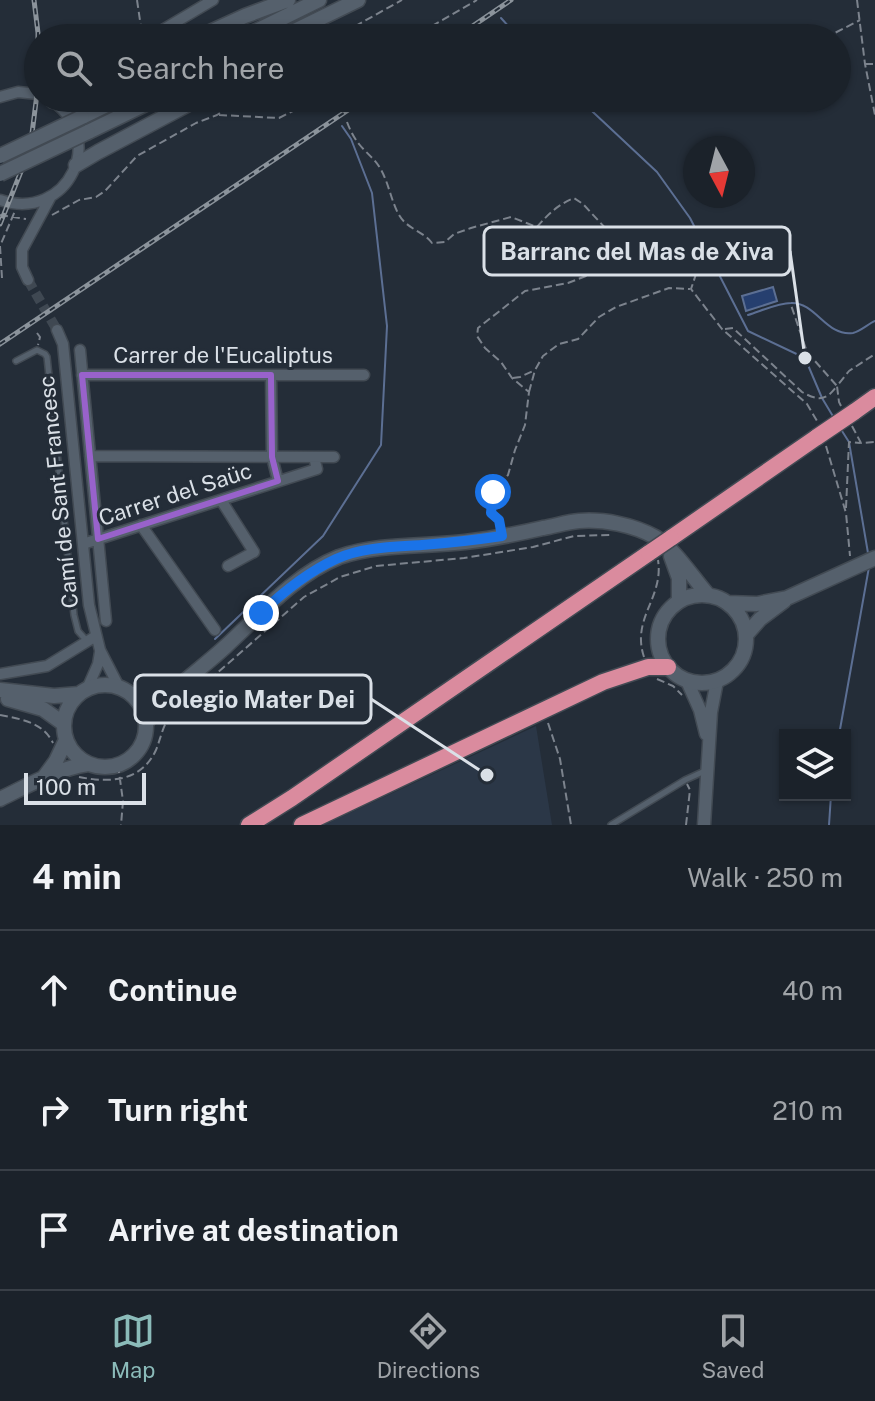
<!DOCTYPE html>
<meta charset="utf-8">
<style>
:root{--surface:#1b222a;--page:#242a32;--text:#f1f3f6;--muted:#a0a4a8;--line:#393f47;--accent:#8bbbb9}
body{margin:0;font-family:"Public Sans",sans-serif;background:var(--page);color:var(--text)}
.controls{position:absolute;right:24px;bottom:24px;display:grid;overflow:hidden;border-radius:0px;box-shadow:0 2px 6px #0004}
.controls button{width:72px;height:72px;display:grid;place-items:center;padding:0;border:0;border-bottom:2px solid var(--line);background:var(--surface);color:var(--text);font:40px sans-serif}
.compass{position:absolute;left:683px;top:136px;width:72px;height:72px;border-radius:50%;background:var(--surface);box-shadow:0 2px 6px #0004;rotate:173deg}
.scale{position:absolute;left:24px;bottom:20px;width:122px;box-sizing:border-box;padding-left:8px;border:4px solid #dae0e7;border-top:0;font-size:22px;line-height:28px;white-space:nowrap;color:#dae0e7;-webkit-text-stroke:6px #242d38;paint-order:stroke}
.stop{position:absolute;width:24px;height:24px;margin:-18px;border:6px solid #1a73e8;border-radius:50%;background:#fff}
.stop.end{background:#1a73e8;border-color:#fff;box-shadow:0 2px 8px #0008}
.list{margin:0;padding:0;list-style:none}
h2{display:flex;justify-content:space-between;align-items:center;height:104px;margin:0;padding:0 32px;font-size:34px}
h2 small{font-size:26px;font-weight:400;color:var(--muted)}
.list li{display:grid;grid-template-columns:52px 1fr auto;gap:24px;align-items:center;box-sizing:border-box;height:120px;padding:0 32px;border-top:2px solid var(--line)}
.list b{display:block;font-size:30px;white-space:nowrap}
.list em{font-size:26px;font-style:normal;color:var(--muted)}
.icon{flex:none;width:44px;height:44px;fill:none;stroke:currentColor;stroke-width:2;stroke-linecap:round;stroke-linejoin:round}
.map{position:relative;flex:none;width:875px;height:825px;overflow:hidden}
.search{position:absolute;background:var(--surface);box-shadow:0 2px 6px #0004;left:24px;right:24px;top:24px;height:88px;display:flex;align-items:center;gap:20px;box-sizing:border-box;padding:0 28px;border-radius:44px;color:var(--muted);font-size:30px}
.sheet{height:464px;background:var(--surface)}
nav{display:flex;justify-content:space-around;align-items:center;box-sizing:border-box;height:112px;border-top:2px solid var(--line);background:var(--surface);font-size:22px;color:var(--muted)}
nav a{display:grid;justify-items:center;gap:4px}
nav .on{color:var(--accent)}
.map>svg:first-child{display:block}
</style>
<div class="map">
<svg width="875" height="825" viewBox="0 0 875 825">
<rect width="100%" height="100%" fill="#242d38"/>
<path fill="#2b3747" d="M 536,726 L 552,825 L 324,825 Z"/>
<path fill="#263f6f" stroke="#5c6f93" stroke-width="2" d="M 773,287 L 777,301 L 746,311 L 742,296 Z"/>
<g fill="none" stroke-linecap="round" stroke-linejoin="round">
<path stroke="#5c6f93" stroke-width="2" d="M 501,18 L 519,38
M 323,98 L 325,101
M 578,98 L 657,172 L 690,218 L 748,331 L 805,358 L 822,398 L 834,418
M 748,315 C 761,311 778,303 791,303 C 816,302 826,337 853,333 C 861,331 868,324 875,321
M 842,431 L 849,442 L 868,553
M 215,639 L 323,536 L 381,445 L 387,326 L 372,193 L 351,139 L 342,126
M 839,735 L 869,567
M 829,825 L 831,795"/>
<path stroke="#3f4852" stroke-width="10" stroke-dasharray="10 5" stroke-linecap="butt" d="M 28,280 L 57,330"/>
<g stroke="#424a53" stroke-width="8">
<path id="service" d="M 16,361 L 37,350 L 45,354 L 47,357 L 74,615 L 78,631 L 86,640
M 611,825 L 685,780 L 707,770"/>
</g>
<g stroke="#424a53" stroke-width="13">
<path id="minor" d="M 149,38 L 213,0
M 0,97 L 18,92 L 38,94
M 0,200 C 68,223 110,136 49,99
M 28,280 L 22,267 L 22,250 L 50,198
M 57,330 L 63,344 L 89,605 L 100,650 L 119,687
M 80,350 L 106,621
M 82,375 L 364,375
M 271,375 L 272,457 L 278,481
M 90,456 L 334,457
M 221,500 L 254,552 L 228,566
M 141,525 L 215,630
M 83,544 L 317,469 L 314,457
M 0,674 L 47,666 L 96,636
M 87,689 L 98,664 L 100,652"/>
</g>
<g stroke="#424a53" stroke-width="15">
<path id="tertiary" d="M 687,681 L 700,710 L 706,734
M 704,825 L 711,712 L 717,681"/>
</g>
<g stroke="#424a53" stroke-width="17">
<path id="secondary" d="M 197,38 L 245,16 L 288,0
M 242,38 L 319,0
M 280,38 L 358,0
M 53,101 L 66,98
M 82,117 L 121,98
M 88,132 L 158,98
M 76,165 L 98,152 L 200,98
M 671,556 L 679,578 L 679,601
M658 639a44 44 0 1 1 88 0a44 44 0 1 1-88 0Z
M 728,603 L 757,604 L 787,598 L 875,558
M 746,635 L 760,619 L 784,601
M64 726a41 41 0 1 1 82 0a41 41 0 1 1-82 0Z
M 0,690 L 54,696 L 79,694
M 132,694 L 155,693 L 172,687
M 8,699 L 43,709 L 64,724
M 147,722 C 167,691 198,672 225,647 C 260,615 294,575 339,557 C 379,543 424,547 465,542 C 491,539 517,534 543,528 C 555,526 567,522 579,521 C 603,519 634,525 655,537 C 674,548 693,578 708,595
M 45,776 L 56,761 L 66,740
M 0,799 C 29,785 56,769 88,764"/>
</g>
<g stroke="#424a53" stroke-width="19">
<path id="trunk" d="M 854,412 L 875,397
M 671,538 L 817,437
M 249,825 L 292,798 L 649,553
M 302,825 L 603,682 L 648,667 L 668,667"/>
</g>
<path stroke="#7c838d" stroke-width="2" stroke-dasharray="8 4" stroke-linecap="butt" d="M 137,0 L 142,34
M 857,0 L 865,64 L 875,115
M 334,38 L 402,0
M 411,38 L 477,0
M 825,38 L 860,20
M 865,64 L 875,64
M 327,98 L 328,99
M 219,115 L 279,118 L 313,101 L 324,98
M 347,122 C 350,130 354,138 359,144 C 366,153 375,159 380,168 C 389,183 391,201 399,215 C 407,229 423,231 432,243 L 445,242 L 454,234 L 471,228 L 511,217 L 537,227 C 548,214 559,204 574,198 L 583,204 L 621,245
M 0,215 L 26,219
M 52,215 L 79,200 L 96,197 L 105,191 L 137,156 L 196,123 L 217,115 L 242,98
M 2,278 L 0,246 L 15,211
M 725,329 L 733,328 L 802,392 C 818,401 826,401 837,386 L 807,352 L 791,305
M 37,333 L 40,337 L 38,345
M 513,378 L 520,377 L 533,371
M 529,392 L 535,370 L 543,356 L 559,344 L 578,339 L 599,317 L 616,307 L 669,288 L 690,289
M 841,406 L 839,402 L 837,386 L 849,371 L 875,354
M 852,426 L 861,443 L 875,442
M 826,446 L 846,513 L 850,556
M 846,508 L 849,442 L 860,443
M 500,527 L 499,520 L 491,513 L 493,492 L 508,475 L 515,450 L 525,425 L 529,392 L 512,378 L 501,362 L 485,348 L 477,336 L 478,328 L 525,291 L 568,283 L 586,276 L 626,243 L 640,240 L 660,245 L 687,241 C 700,263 699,266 691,289 L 722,329 L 807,404 L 817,421
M 644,657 C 631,618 664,598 658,560
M 657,679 L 673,686 L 682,695
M 0,715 C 20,719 43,722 53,743
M 548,723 L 560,759 L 571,825
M 118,765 L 123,801 L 121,825
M 79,777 C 110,783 141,782 156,750 C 162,735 163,722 175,710 L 304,597 L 340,577 L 376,566 L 464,558 L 533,547 L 574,536 L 610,535
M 686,825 L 690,790 L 687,784"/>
<use href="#service" stroke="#55606c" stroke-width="5"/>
<use href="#minor" stroke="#55606c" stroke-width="10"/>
<use href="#tertiary" stroke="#55606c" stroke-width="12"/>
<use href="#secondary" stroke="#55606c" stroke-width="14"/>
<use href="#trunk" stroke="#da8b9e" stroke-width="16"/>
<g stroke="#8b939b" stroke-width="5">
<path id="rail" d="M 455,38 L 511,0
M 0,224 L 30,149 L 37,94 L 38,33 L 34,0
M 0,344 L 366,98"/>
</g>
<use href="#rail" stroke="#242d38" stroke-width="2" stroke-dasharray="6" stroke-linecap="butt"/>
<g stroke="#424a53" stroke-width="17" stroke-linecap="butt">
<path id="secondary-bridge" d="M 0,156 L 82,117
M 0,174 L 88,132"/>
</g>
<g stroke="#424a53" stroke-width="19" stroke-linecap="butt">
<path id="trunk-bridge" d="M 817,437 L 854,412
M 649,553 L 671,538"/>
</g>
<use href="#secondary-bridge" stroke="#55606c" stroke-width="14"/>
<use href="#trunk-bridge" stroke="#da8b9e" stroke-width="16"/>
</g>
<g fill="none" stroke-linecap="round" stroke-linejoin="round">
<path stroke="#1a73e8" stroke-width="10" d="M 261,613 C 283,592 308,572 336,559 C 362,547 394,547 422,545 C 449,543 475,540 502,536 L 499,520 L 491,513 L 493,492"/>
</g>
<path fill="none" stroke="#9862cb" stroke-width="6" stroke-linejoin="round" d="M 82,375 L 271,375 L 272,457 L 278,481 L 98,539 Z"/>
<g text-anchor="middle" stroke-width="6" stroke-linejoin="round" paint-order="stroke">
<g font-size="22" fill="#dae0e7" stroke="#242d38">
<text x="223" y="363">Carrer de l'Eucaliptus</text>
<text transform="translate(58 492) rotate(-96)" y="8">Camí de Sant Francesc</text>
<text transform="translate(175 494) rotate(-18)" y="8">Carrer del Saüc</text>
</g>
</g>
<path fill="none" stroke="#dae0e7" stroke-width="3" d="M805 358L790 251M487 775L371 699"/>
<g fill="#dae0e7" stroke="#242d38" stroke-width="3">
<circle cx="805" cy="358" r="8"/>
<circle cx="487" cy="775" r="8"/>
</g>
<g fill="#242d38" stroke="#dae0e7" stroke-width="3">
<rect x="484" y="227" width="306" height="48" rx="8"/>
<rect x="135" y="675" width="236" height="48" rx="8"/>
</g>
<g font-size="24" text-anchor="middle" font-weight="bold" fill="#dae0e7">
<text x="637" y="260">Barranc del Mas de Xiva</text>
<text x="253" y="708">Colegio Mater Dei</text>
</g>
</svg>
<div class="controls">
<button><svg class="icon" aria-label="layers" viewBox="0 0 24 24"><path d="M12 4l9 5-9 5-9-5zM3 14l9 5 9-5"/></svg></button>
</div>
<svg class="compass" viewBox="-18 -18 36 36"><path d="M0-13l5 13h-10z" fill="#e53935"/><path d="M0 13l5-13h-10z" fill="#a0a4a8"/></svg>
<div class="scale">100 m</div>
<div class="stop" style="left:493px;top:492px"></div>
<div class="stop end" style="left:261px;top:613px"></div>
<div class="search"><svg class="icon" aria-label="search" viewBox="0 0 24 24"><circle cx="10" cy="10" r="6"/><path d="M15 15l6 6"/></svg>Search here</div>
</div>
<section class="sheet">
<h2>4 min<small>Walk · 250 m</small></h2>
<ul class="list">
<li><svg class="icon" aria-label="ahead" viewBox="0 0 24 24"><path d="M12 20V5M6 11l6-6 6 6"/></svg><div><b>Continue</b></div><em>40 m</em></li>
<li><svg class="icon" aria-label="right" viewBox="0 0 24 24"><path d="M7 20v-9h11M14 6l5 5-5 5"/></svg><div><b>Turn right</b></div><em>210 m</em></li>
<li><svg class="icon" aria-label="arrive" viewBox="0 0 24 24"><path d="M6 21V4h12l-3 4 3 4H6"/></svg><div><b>Arrive at destination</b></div></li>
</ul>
</section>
<nav>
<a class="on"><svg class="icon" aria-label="map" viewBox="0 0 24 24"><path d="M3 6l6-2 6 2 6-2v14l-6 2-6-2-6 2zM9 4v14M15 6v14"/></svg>Map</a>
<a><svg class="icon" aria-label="directions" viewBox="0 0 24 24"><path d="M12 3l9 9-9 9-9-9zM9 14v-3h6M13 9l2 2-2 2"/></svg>Directions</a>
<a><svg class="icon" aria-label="saved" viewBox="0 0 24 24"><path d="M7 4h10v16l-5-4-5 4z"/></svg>Saved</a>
</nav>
